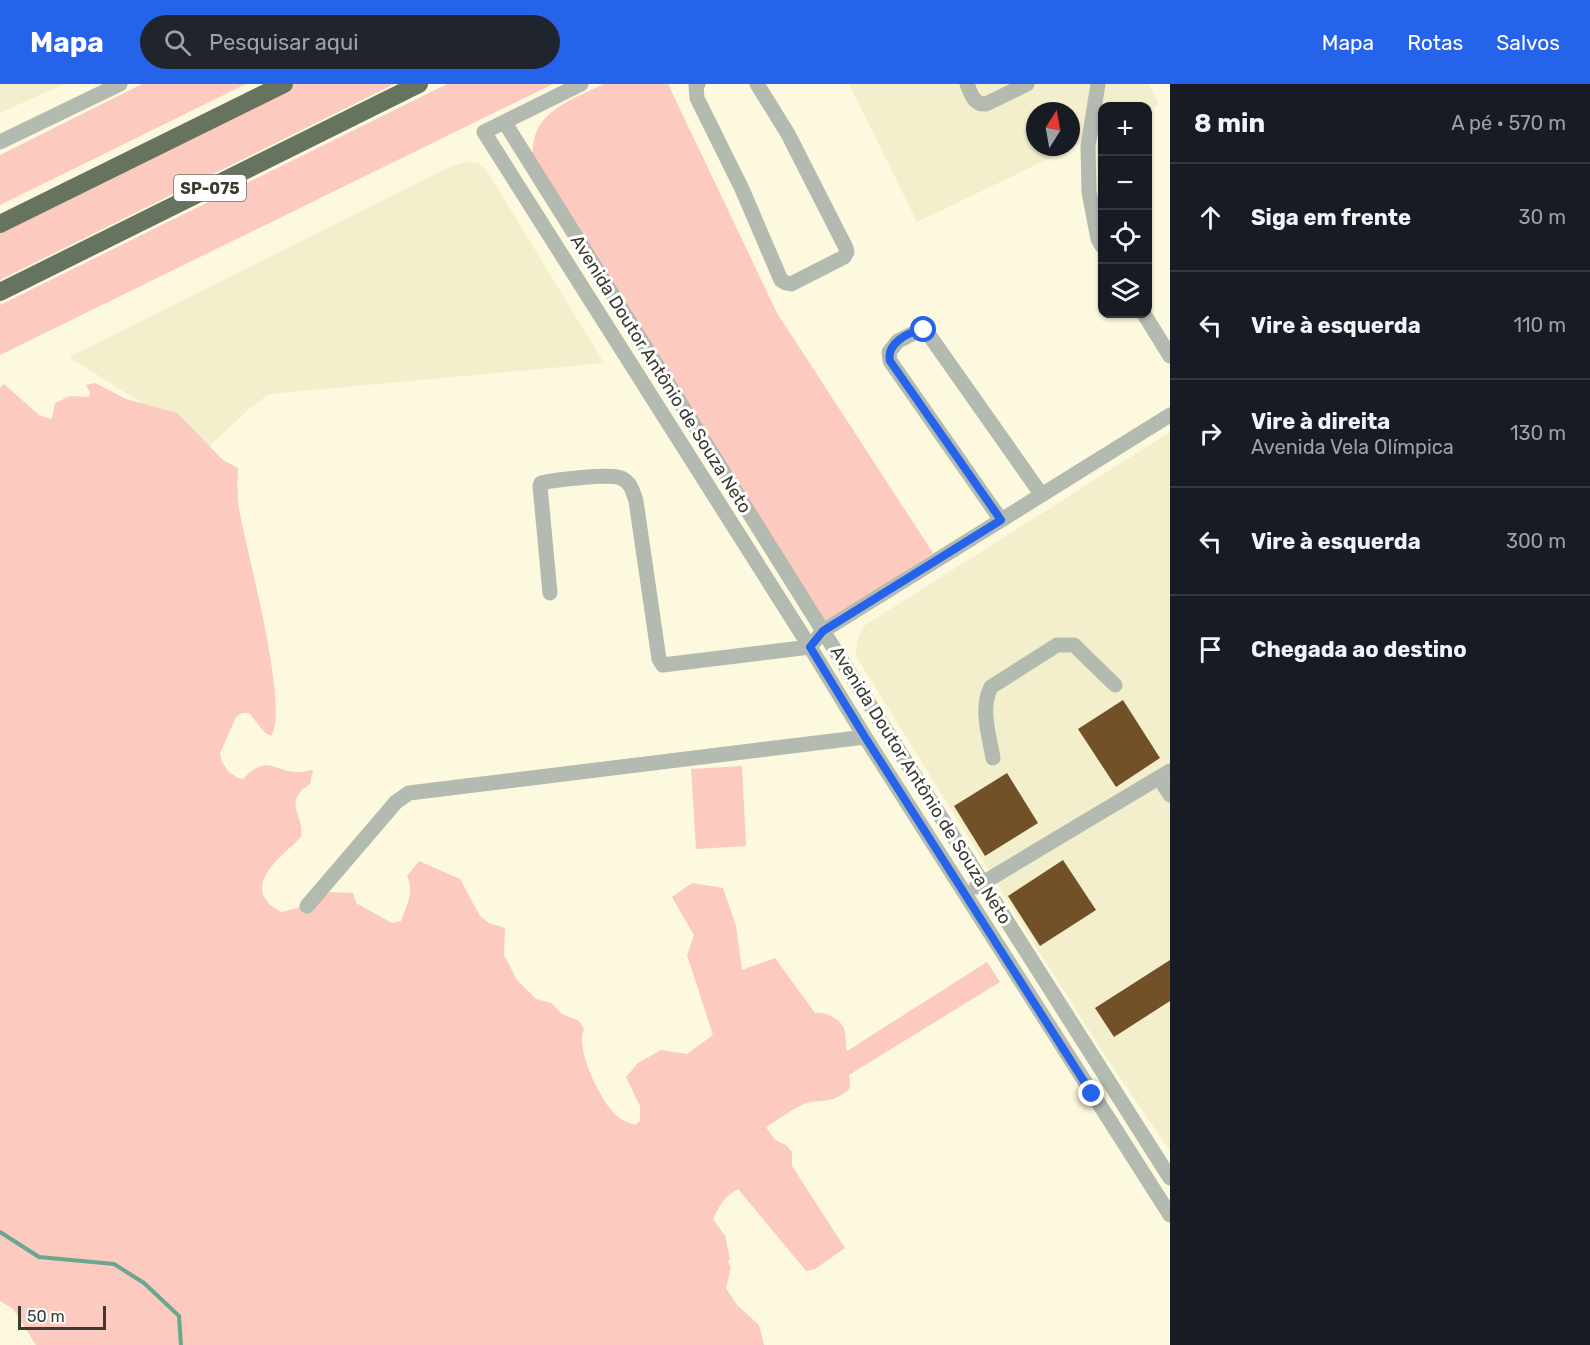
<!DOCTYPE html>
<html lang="pt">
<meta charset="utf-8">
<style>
:root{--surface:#171b24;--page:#20242c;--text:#f1f3f6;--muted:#9ea1a6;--line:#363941;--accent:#2563eb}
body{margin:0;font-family:Rubik,sans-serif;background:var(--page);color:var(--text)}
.controls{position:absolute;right:18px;top:18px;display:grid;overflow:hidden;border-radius:12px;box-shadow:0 2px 4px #0004}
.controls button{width:54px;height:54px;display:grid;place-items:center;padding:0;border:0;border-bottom:2px solid var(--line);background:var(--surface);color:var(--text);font:30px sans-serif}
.compass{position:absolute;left:1026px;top:18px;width:54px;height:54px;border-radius:50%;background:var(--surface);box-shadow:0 2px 4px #0004;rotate:11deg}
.scale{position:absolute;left:18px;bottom:15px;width:88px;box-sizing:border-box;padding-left:6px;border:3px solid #3c3b30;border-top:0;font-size:16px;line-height:21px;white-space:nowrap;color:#3c3b30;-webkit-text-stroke:4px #fff;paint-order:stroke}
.stop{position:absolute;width:18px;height:18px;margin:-14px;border:4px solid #2563eb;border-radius:50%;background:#fff}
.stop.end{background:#2563eb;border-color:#fff;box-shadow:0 2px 6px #0008}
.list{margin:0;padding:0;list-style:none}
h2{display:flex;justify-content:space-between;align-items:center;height:78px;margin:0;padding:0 24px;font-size:26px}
h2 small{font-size:20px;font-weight:400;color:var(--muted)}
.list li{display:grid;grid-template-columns:39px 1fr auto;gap:18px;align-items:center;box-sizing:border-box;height:108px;padding:0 24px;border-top:2px solid var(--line)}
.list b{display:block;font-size:22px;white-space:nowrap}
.list p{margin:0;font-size:20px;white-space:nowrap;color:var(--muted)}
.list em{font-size:20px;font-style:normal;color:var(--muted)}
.icon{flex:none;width:33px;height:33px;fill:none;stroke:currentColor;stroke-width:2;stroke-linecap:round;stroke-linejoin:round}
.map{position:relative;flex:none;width:1170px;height:1261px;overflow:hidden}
header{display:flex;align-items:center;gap:36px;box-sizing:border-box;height:84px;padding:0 30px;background:var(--accent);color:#fff}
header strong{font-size:28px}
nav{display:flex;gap:33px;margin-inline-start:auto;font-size:21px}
.search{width:420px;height:54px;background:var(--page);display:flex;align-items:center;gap:15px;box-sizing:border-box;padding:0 21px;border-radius:33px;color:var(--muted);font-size:22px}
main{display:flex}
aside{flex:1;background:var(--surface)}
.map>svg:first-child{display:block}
</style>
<header>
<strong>Mapa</strong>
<div class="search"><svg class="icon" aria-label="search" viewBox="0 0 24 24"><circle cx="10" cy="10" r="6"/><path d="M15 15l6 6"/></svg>Pesquisar aqui</div>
<nav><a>Mapa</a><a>Rotas</a><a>Salvos</a></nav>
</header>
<main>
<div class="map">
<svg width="1170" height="1261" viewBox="0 0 1170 1261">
<rect width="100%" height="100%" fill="#fcf9de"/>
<path fill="#f3eecc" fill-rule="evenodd" d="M 0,0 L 64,0 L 0,29 Z
M 849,0 L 1149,0 L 1159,21 L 1148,27 L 1148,22 L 1102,22 L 1102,49 L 917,138 ZM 1035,27 L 1071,27 L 1071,63 L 1035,63 Z
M 466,78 L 478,79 L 487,87 L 604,279 L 269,310 L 249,325 L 210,362 L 69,273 L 451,82 Z
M 1170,348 L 1170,1067 L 1108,976 L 1043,874 L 856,572 L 857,556 L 864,542 Z"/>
<path fill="#fccabe" d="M 142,0 L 246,0 L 0,121 L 0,71 Z
M 295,0 L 394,0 L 0,196 L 0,146 Z
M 447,0 L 553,0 L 0,271 L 0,221 Z
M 604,0 L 668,0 L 777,229 L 933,469 L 824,540 L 532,71 C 533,65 533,58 535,52 C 543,24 580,12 604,0 Z
M 95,299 L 126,315 L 177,329 L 223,376 L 238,384 C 237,399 237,415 240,430 C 247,469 290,625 271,652 L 265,649 L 249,629 L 242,629 L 236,633 L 220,669 L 222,678 L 229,688 L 238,694 L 243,695 C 269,669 271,688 299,688 C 303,688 308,686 313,686 L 310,700 C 281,719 305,730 301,753 C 287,768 250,793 266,816 C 269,821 276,825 281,828 L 298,824 L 310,811 L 327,808 L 353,809 L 356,819 L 392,839 L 401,837 C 406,822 415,808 407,792 L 419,777 L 460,795 L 480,832 L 489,839 L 505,844 L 504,871 L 517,896 L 536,915 L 551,919 L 562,930 L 579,937 L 584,945 C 574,964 602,1020 618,1033 C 623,1037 630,1039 635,1041 L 640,1037 L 640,1022 L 626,993 L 638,979 L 661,966 L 687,970 L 713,951 L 687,871 L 694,851 L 672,813 L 692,799 L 723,804 L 736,842 L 742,886 L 775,874 L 815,929 C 824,928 837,933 842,941 C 847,947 845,959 847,967 L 987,878 L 1000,898 L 849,991 L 850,1004 C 829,1024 819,1012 800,1022 C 789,1027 778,1036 766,1043 L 775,1056 L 786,1061 L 792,1068 L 792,1082 L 845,1164 L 815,1185 L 806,1187 L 738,1105 C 724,1113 720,1121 713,1135 L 725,1152 L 730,1175 L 728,1177 L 731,1184 L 726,1204 L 737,1221 L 759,1241 L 764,1261 L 36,1261 L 13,1225 L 0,1217 L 0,304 L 4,300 L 39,331 L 50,335 L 52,334 L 55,319 L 70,312 L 89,313 L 90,309 L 86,301 Z
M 742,682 L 746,762 L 696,765 L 691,685 Z"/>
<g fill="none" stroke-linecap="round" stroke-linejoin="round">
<path stroke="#6aa790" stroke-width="4" d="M 0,1148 L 39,1173 L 114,1180 L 144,1199 L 179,1232 L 181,1261"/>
</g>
<path fill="#725028" d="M 1123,616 L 1160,674 L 1116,703 L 1078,645 Z
M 1007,689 L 1038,739 L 985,772 L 954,722 Z
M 1063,776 L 1096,826 L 1040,862 L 1008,812 Z
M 1170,876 L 1170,917 L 1114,953 L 1095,924 Z"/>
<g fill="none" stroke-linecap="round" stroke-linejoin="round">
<path stroke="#b3bab0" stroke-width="15" d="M 581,0 L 484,48 L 810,563 L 865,653 L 1170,1131
M 698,0 L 696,1 L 697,14 L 742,105 L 781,196 L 786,199 L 791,200 L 844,173 L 847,168 L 846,164 L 788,50 L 757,0
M 967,0 C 971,10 974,21 986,20 L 1027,0
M 1098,0 L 1088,62 L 1089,108 L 1098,155 L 1102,162
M 505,39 L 823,547 L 1170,1094
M 0,58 L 120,0
M 1144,230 L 1170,272
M 1001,436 L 890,277 L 889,268 L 898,257 L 920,246 L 927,248 L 1041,410
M 550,509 L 540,402 L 541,399 C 555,396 609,389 621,394 C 631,398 633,408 636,417 L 659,575 L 663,581 L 810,563 L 823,547 L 1170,331
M 993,674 C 989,651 980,624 991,603 L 1057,561 L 1074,561 L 1115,601
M 1159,694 L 1170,711
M 976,803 L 1170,687
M 307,822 L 396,718 L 409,709 L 865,653"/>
<path stroke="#66735f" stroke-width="18" d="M 0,140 L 284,0
M 0,208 L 419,0"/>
</g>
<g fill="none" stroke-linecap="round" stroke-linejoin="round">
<path stroke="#2563eb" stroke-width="8" d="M 924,246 C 908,247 886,260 890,277 L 1001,436 L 823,547 L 810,563 L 865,653 L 1092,1010"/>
</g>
<g text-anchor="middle" stroke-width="6" stroke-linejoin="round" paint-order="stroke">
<rect fill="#fff" stroke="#76766e" stroke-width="1.5" x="174" y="91" width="72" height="26" rx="4.5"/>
<g font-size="16" font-weight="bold" fill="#3c3b30">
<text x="210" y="110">SP-075</text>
</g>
<g font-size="18" fill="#3c3b30" stroke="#fff">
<text transform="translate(661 290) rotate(58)" y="6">Avenida Doutor Antônio de Souza Neto</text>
<text transform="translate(921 701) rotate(58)" y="6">Avenida Doutor Antônio de Souza Neto</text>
</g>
</g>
</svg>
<div class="controls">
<button>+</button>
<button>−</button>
<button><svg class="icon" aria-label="locate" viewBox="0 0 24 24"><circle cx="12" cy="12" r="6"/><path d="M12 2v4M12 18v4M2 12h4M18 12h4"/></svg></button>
<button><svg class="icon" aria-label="layers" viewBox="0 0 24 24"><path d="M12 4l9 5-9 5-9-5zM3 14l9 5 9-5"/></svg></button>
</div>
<svg class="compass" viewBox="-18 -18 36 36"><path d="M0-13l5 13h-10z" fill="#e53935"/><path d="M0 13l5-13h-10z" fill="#9ea1a6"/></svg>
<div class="scale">50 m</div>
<div class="stop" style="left:924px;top:246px"></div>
<div class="stop end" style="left:1092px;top:1010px"></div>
</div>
<aside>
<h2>8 min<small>A pé · 570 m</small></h2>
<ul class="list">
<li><svg class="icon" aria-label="ahead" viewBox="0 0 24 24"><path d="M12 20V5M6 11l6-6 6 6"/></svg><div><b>Siga em frente</b></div><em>30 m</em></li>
<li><svg class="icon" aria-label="left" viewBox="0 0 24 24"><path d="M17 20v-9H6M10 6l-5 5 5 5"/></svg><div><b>Vire à esquerda</b></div><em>110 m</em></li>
<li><svg class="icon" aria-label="right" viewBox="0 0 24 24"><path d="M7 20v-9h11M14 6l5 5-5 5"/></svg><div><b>Vire à direita</b><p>Avenida Vela Olímpica</p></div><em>130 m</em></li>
<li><svg class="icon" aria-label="left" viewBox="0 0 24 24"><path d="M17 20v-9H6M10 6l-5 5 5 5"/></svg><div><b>Vire à esquerda</b></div><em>300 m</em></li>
<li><svg class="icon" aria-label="arrive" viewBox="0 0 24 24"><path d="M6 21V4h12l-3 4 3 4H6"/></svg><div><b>Chegada ao destino</b></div></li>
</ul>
</aside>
</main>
